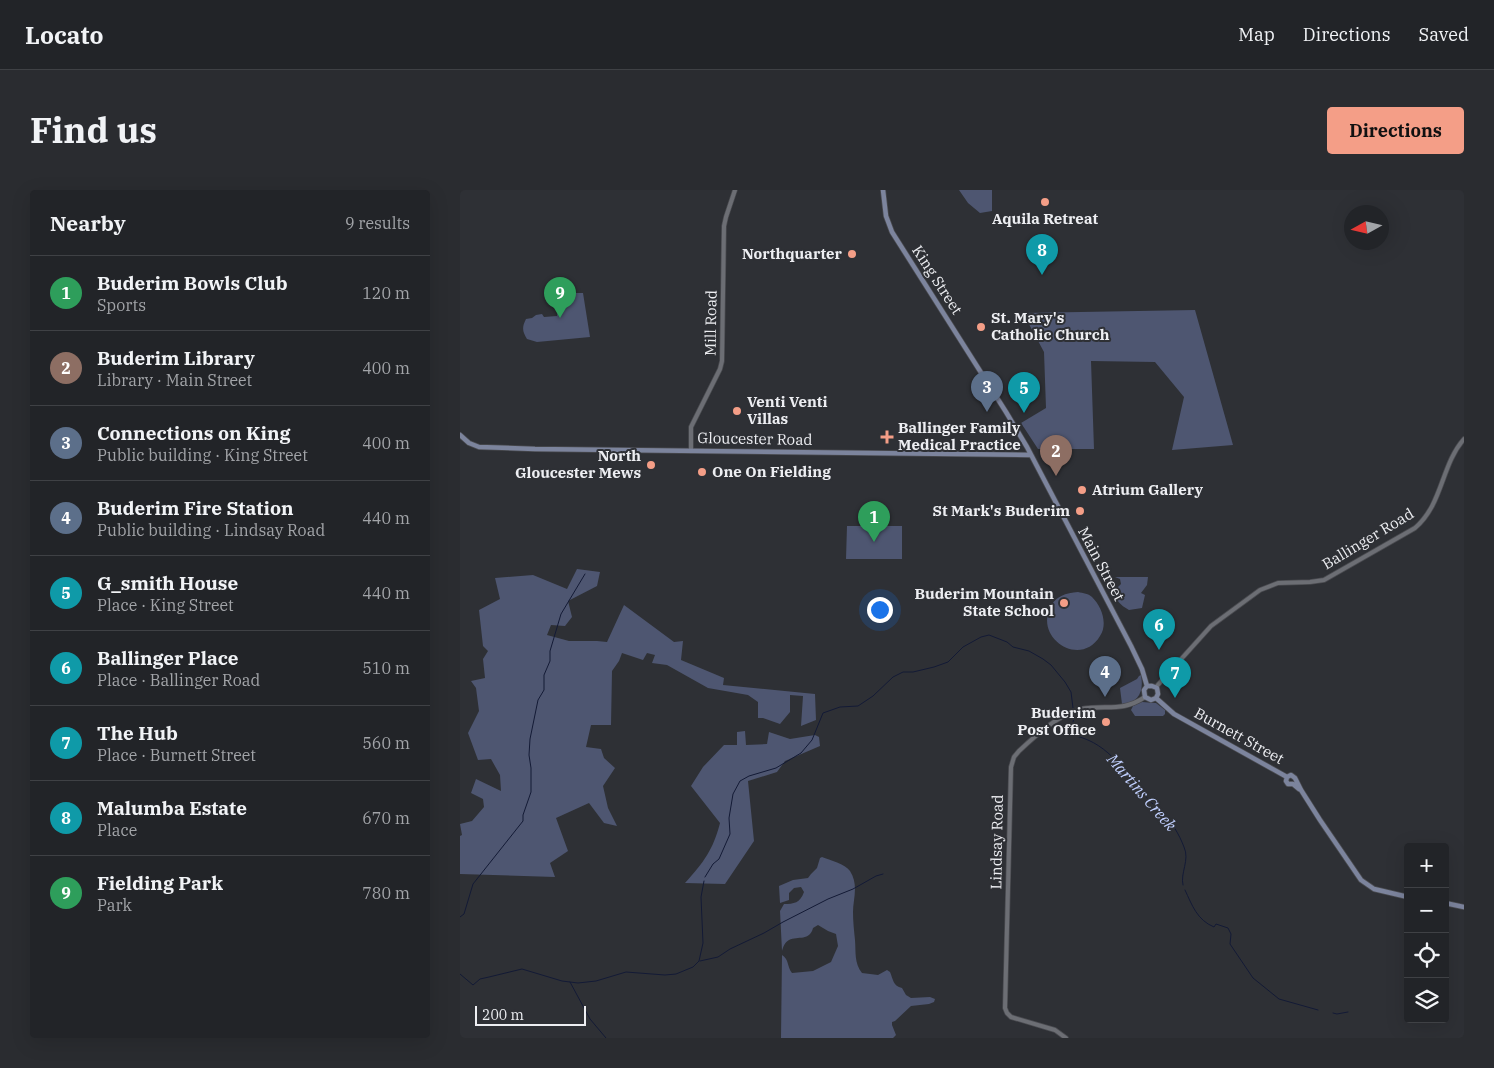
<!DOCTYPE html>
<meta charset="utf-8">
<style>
:root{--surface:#222428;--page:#2a2c30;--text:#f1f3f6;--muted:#a2a4a8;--line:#3f4145;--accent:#f49e87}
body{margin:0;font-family:"IBM Plex Serif",serif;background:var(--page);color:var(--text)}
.controls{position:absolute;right:15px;bottom:15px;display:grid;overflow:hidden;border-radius:5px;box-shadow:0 5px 20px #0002}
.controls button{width:45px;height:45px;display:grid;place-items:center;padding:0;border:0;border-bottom:1px solid var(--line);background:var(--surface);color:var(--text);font:25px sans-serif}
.compass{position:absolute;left:884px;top:15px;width:45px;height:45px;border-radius:50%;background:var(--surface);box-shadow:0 5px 20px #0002;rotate:262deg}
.scale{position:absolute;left:15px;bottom:12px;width:111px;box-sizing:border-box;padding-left:5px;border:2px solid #edeef2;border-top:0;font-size:14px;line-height:18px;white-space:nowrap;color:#edeef2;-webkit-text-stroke:4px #2e3035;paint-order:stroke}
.you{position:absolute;left:419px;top:419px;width:18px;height:18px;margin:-12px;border:4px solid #fff;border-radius:50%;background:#1a73e8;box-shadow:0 0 0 8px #1a73e833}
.badge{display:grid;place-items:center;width:32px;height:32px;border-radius:50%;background:var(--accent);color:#fff;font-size:16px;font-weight:700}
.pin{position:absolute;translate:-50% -41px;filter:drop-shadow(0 1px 2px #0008)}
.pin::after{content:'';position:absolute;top:26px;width:18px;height:15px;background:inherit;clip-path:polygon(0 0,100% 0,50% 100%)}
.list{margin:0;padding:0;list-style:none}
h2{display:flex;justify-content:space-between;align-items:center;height:65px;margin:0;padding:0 20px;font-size:21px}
h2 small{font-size:16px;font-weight:400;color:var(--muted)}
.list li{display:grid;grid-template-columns:32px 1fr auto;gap:15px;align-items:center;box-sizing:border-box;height:75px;padding:0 20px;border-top:1px solid var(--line)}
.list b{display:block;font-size:19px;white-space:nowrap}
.list p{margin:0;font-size:16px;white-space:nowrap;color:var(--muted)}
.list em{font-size:16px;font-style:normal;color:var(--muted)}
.icon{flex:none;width:28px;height:28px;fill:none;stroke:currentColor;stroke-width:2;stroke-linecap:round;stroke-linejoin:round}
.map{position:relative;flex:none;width:1004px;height:848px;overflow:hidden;border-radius:5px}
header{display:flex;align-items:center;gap:30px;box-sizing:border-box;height:70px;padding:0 25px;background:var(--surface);border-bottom:1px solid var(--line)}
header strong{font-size:24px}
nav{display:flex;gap:28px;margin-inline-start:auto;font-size:18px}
.intro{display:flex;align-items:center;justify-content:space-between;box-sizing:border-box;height:120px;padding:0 30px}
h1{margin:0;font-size:35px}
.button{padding:12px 22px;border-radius:5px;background:var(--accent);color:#111;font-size:18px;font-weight:700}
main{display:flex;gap:30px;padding:0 30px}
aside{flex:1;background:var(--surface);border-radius:5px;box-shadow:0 5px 20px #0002}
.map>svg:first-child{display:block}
</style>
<header>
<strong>Locato</strong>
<nav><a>Map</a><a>Directions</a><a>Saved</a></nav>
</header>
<div class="intro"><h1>Find us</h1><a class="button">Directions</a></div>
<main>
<aside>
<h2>Nearby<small>9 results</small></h2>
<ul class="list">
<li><span class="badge" style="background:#2e9e5b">1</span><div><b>Buderim Bowls Club</b><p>Sports</p></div><em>120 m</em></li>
<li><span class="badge" style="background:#8d6e63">2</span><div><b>Buderim Library</b><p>Library · Main Street</p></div><em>400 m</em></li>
<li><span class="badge" style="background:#5c6f8a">3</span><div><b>Connections on King</b><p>Public building · King Street</p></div><em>400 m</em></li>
<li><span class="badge" style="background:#5c6f8a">4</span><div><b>Buderim Fire Station</b><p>Public building · Lindsay Road</p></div><em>440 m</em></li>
<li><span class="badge" style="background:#0f9aa8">5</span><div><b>G_smith House</b><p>Place · King Street</p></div><em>440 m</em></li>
<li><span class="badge" style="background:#0f9aa8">6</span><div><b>Ballinger Place</b><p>Place · Ballinger Road</p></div><em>510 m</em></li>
<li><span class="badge" style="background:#0f9aa8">7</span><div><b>The Hub</b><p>Place · Burnett Street</p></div><em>560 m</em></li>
<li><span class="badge" style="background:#0f9aa8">8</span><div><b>Malumba Estate</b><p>Place</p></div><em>670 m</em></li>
<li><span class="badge" style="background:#2e9e5b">9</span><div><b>Fielding Park</b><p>Park</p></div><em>780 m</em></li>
</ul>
</aside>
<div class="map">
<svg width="1004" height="848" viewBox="0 0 1004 848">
<rect width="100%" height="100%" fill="#2e3035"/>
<path fill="#4e5671" d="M 499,0 L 532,0 L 532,21 L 520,23 L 508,13 Z
M 98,103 L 123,103 L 130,147 L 77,152 L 67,149 C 62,141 62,137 66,129 L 72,128 L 76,125 L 82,124 L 84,127 L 97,126 Z
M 735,120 L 773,255 L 712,260 L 724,207 L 695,172 L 631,171 L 634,259 L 578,259 L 561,233 L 586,218 L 584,162 L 563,123 Z
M 387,336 L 442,336 L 442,369 L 386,369 Z
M 117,379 L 140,382 L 137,396 L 108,411 L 112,427 L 105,436 L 91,435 L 87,445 L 109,451 L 137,451 L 147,452 L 164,415 L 214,452 L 223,451 L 221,470 L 264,488 L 263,495 L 355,504 L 356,530 L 341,536 L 343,506 L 330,505 L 330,522 L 320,534 L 303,528 L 298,528 L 298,512 L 288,505 L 248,498 L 207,475 L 192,473 L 195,465 L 187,463 L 183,470 L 162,463 L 159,471 L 152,481 L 151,535 L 131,535 L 126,557 L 141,559 L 144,568 L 155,578 L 143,596 L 148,618 L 157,636 L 144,633 L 129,613 L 96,628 L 108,661 L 90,673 L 95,687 L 0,684 L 0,646 L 2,645 L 0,634 L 12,631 L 24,617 L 23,609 L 11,603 L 16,589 L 41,601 L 40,585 L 31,569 L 18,570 L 8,543 L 19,521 L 16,498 L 11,491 L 25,488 L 23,469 L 28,461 L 23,456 L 19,420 L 40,409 L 35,388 L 73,385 L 107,399 Z
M 655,387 L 688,387 L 687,395 L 681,403 L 685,405 L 682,418 L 669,420 C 660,415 655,410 655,400 L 661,394 L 660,389 Z
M 618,402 C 623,403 629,404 632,407 C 642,417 648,434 640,446 C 621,478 575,449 590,418 C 595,406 606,403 618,402 Z
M 681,485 C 684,501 679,513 662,514 L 660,498 L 677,489 L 679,486 Z
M 682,512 L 696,513 L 705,520 L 705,524 L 703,526 L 675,526 L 671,520 L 673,516 Z
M 285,541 L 286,555 L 307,554 L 309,542 L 330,549 L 355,545 L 359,547 L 360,556 L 325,571 L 317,582 L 288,591 L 294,651 L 265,694 L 225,693 C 244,672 253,660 260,633 L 231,596 L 243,577 L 264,555 L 277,555 L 277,542 Z
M 362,667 C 370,670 385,674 390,681 C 399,695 393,709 393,722 C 393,731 394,741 395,750 C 396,762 394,773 402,783 L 418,785 L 427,780 L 430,782 C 433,789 433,796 442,798 L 446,805 L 451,808 L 470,807 L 475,809 L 474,812 L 469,814 L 451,816 L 435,831 L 432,832 L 432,835 L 436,845 L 433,848 L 321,848 L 322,765 C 329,769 327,777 332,783 L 353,781 L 371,772 L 378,756 L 376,744 L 368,741 L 358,735 L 353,738 C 350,751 338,746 329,750 C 325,752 323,757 322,761 L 320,721 L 324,714 C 334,714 340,713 344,702 L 341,697 L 334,698 L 329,703 L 329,710 L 320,713 L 319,696 L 333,690 L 348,688 L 351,684 L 357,678 L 360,668 Z"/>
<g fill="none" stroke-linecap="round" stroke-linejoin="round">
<path stroke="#131a35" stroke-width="1" d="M 614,527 L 612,538 L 616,546 C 650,554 666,584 687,608 C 691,613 697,617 701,622 C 712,632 719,644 724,657 C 730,670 720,683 723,695
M 245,687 L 253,674 L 259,669 L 270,644 L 269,628 L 273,604 L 280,591 L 289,586 L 316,578 L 341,563 L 352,550 L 363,523 L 380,517 L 398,516 L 413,506 L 433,487 L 443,482 L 453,482 L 474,477 L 488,472 L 503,457 L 521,447 L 529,445 L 547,452 L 553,457 L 569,461 L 583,469 L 591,475 L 605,492 L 611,502 L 613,518
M 725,700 C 732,715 737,730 754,737 L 756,734 L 768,738 L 771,744 L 770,754 L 793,788 L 819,809 L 858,820
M 0,727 L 4,724 L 13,694 L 63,631 L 63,625 L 71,602 L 71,578 L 69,565 L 70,549 L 78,510 L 84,500 L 84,485 L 90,471 L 90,461 L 101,424 L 125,384
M 240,771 L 258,767 L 270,759 L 304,743 L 323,732 L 368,709 L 393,699 L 416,686 L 423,684
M 0,784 L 13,795 L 20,789 L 29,787 L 62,779 L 102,791 L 118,793 L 136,791 L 166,782 L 205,785 L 216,784 L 233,777 L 239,771 L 243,753 L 241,707 L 244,691
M 110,792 L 130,829 L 146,848
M 873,823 L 877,824 L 888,822"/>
<g stroke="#4a4b50" stroke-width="5.5">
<path id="tertiary" d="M 231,261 L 231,237 L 260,179 L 262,171 L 264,36 L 266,27 L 275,0
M 696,497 L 751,436 L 800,400 L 818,393 L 850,392 L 864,390 L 955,338 C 983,314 981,275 1004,249
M 606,848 L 595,840 L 551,827 L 547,823 L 545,818 L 551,577 L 554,567 L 559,561 C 575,546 599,524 621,519 C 646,514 661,523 685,507"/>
</g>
<g stroke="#4a4b50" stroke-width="6">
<path id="secondary" d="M 423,0 L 426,26 L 432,42 L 546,222 L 567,257 L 671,456 L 682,479 L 687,496
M 0,245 L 9,253 L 19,257 L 75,259 L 571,265
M 687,496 L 684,500 L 685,507 L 691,510 L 696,508
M 687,496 L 692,496 L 697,498 L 698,504 L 696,508
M 696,508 L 714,524 L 827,587
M 827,587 L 831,585 L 835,588 L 841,600 L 860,630 L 901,690 L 914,699 L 948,707
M 827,587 L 826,591 L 828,594 L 833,594 L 839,599
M 985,713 L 1004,717"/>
</g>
<use href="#tertiary" stroke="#6c6e74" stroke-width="4"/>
<use href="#secondary" stroke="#7c849d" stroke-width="4.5"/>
</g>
<g fill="#f49e87" stroke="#2e3035" stroke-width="2">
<circle cx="585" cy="12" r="5"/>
<circle cx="392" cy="64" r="5"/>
<circle cx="521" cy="137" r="5"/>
<circle cx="277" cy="221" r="5"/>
<path d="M424.5 239.5h5v5h5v5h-5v5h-5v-5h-5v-5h5z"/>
<circle cx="191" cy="275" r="5"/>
<circle cx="242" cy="282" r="5"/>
<circle cx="622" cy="300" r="5"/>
<circle cx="620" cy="321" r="5"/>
<circle cx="604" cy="413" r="5"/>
<circle cx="646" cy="532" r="5"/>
</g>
<g text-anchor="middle" stroke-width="4" stroke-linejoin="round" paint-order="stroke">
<g font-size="15" font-weight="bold" fill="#edeef2" stroke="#2e3035" text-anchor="end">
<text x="585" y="34" text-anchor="middle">Aquila Retreat</text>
<text x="382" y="69">Northquarter</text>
<text x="531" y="133" text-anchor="start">St. Mary's<tspan x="531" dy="17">Catholic Church</tspan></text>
<text x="287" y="217" text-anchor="start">Venti Venti<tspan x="287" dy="17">Villas</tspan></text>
<text x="438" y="243" text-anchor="start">Ballinger Family<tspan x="438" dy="17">Medical Practice</tspan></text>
<text x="181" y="271">North<tspan x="181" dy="17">Gloucester Mews</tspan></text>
<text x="252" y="287" text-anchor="start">One On Fielding</text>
<text x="632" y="305" text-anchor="start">Atrium Gallery</text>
<text x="610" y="326">St Mark's Buderim</text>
<text x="594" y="409">Buderim Mountain<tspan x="594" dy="17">State School</tspan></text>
<text x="636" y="528">Buderim<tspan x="636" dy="17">Post Office</tspan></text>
</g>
<g font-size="15" fill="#edeef2" stroke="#2e3035">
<text transform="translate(477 90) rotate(57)" y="5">King Street</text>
<text transform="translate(251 133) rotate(-89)" y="5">Mill Road</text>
<text transform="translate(295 249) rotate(1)" y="5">Gloucester Road</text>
<text transform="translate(908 349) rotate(-31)" y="5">Ballinger Road</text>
<text transform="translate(641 374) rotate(62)" y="5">Main Street</text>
<text transform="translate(779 546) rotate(29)" y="5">Burnett Street</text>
<text transform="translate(537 652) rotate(-89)" y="5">Lindsay Road</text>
</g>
<g font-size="16" font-style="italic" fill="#c1d0ff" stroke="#2e3035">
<text transform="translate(682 602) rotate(49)" y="6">Martins Creek</text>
</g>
</g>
</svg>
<div class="controls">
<button>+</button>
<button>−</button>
<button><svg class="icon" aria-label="locate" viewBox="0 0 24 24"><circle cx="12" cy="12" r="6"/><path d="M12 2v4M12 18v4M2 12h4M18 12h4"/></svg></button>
<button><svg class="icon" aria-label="layers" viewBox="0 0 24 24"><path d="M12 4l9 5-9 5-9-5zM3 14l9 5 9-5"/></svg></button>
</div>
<svg class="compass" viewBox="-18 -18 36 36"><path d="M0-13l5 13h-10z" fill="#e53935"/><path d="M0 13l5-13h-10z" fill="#a2a4a8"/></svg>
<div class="scale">200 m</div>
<div class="you"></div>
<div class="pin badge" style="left:414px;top:352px;background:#2e9e5b">1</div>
<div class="pin badge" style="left:596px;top:286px;background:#8d6e63">2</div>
<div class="pin badge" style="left:527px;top:222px;background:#5c6f8a">3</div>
<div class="pin badge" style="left:645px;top:507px;background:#5c6f8a">4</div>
<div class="pin badge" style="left:564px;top:223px;background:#0f9aa8">5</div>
<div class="pin badge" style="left:699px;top:460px;background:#0f9aa8">6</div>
<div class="pin badge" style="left:715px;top:508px;background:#0f9aa8">7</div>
<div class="pin badge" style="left:582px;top:85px;background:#0f9aa8">8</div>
<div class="pin badge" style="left:100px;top:128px;background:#2e9e5b">9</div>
</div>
</main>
